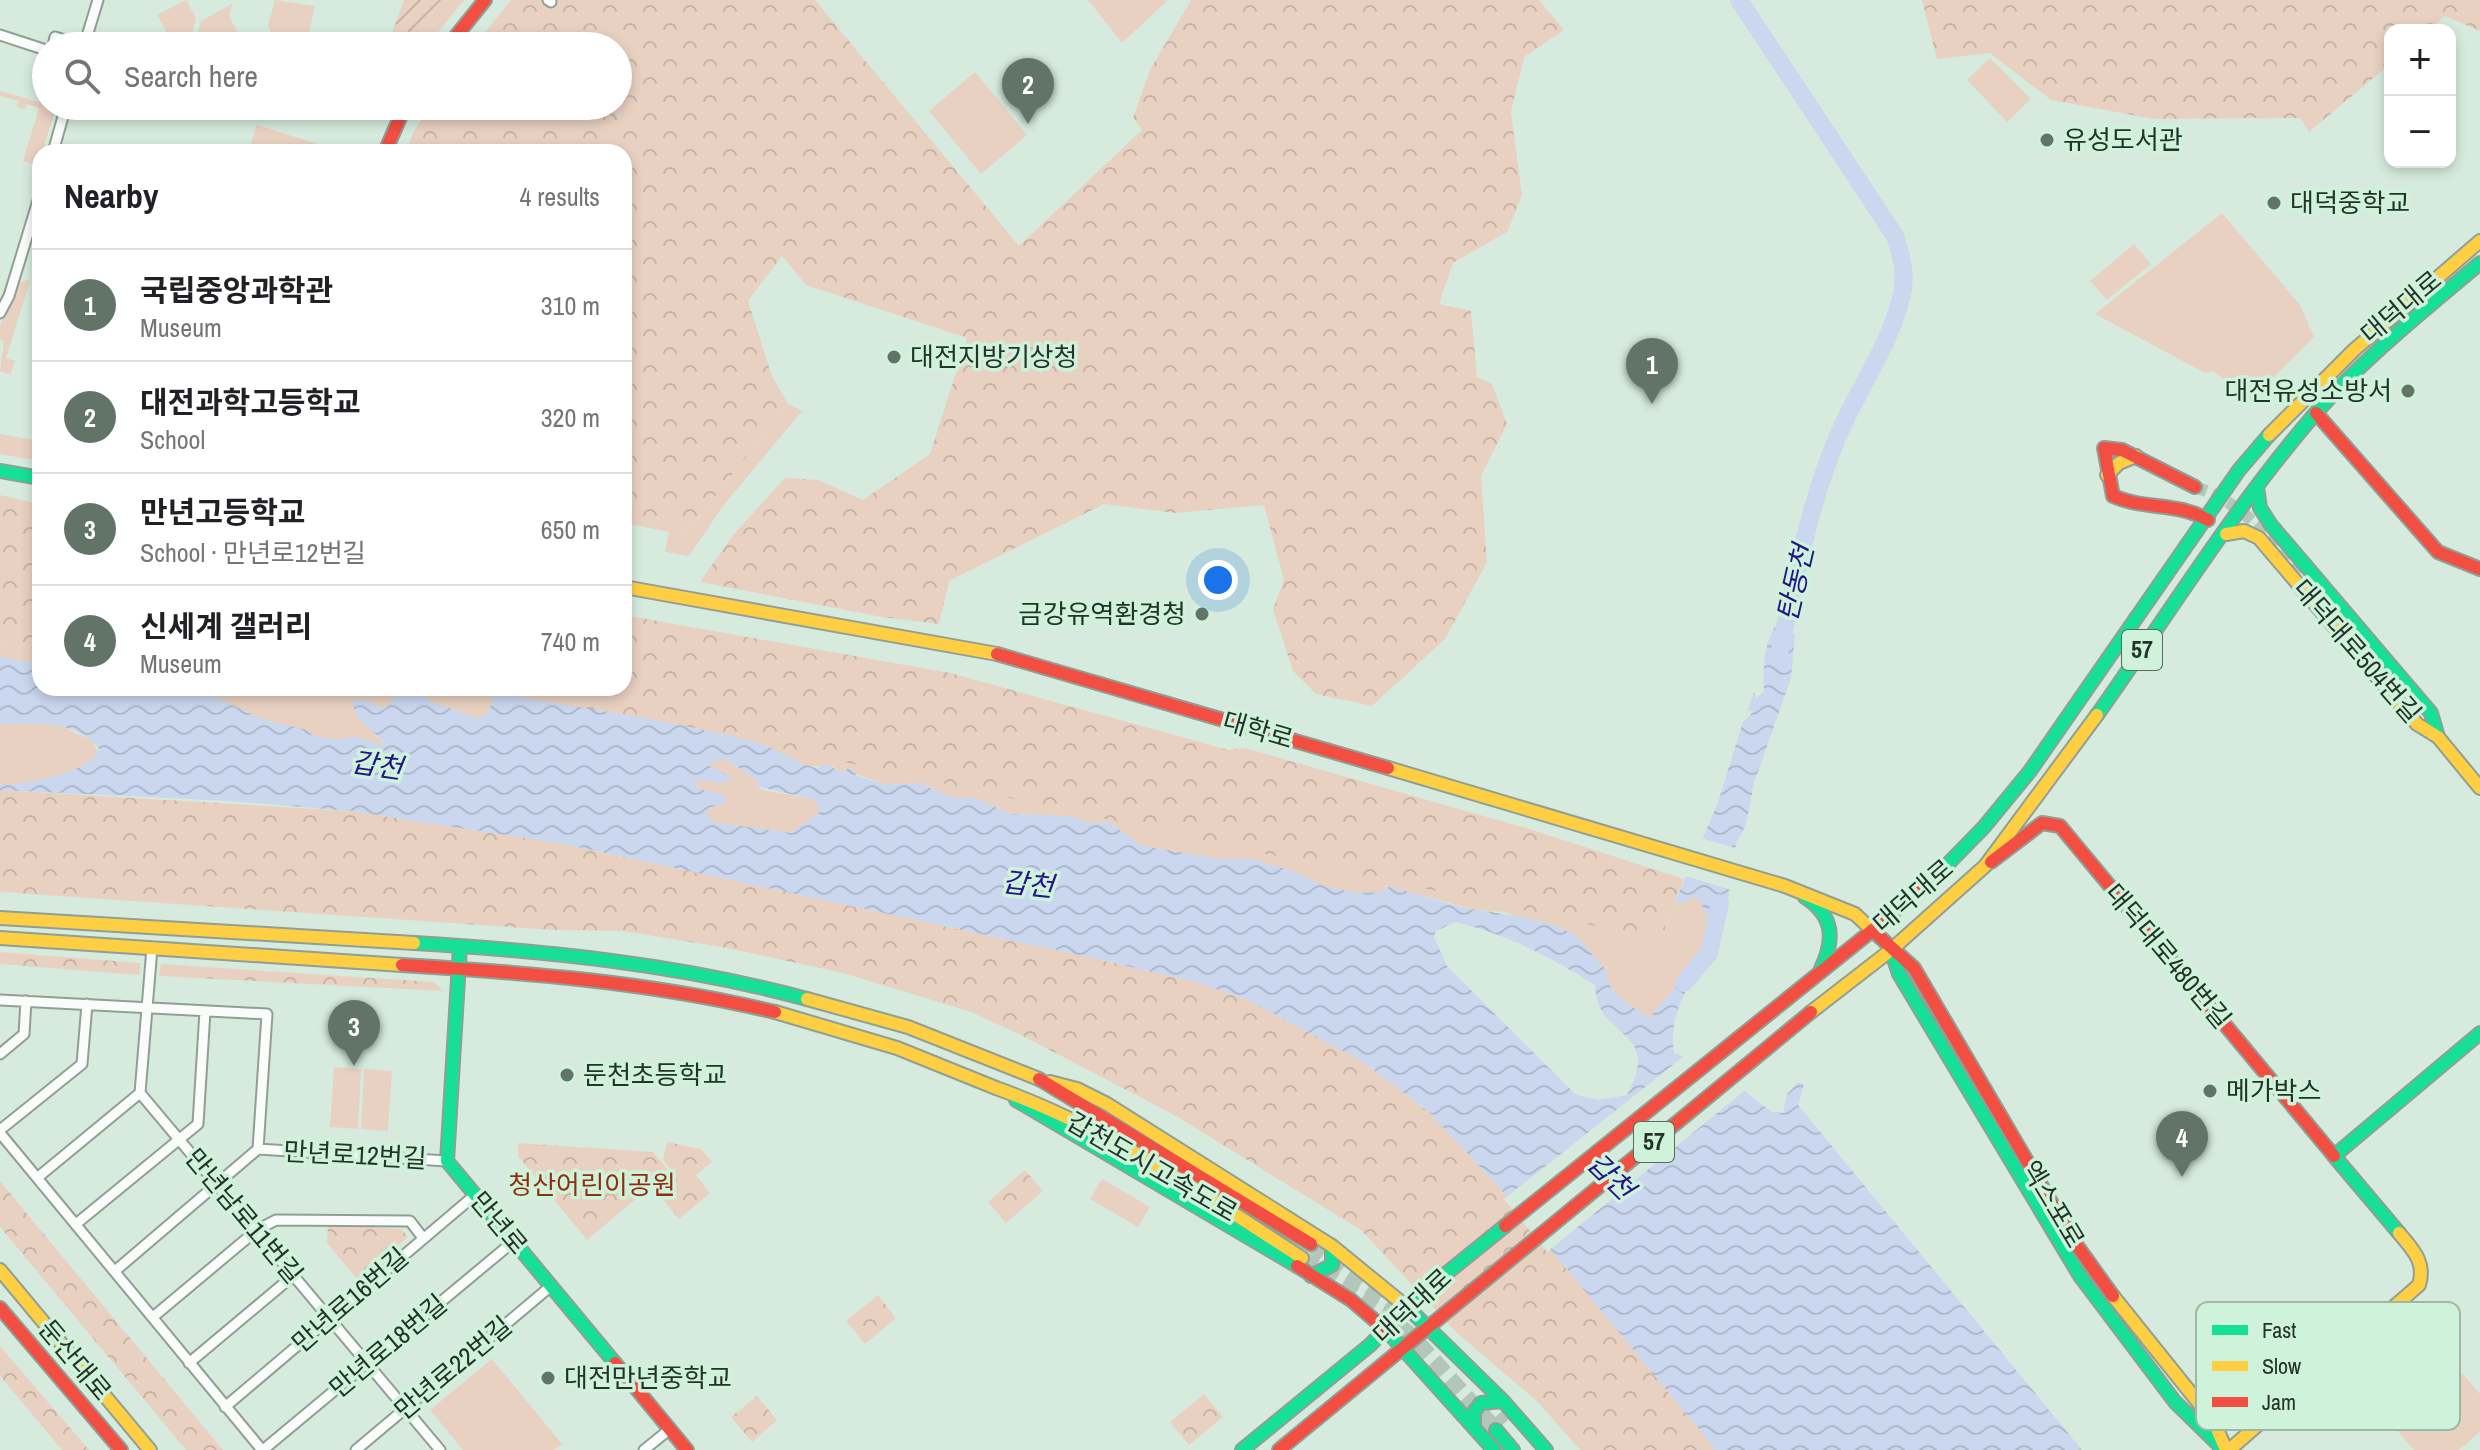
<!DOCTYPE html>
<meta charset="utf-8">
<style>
:root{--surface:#fff;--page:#f6f6f6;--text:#202124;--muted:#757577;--line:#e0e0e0;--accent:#627368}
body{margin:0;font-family:"Archivo Narrow","Noto Sans KR",sans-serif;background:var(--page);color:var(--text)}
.controls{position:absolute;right:24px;top:24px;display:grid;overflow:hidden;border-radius:16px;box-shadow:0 4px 12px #0003}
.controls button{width:72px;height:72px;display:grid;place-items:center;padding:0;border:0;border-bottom:2px solid var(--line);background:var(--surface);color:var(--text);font:40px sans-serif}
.you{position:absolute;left:1218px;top:580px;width:28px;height:28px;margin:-20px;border:6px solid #fff;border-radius:50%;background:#1a73e8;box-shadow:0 0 0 12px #1a73e833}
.badge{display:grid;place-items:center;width:52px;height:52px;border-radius:50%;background:var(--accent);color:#fff;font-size:26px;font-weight:700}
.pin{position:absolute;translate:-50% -66px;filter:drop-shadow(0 2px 4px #0008)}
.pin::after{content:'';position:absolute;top:42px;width:28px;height:24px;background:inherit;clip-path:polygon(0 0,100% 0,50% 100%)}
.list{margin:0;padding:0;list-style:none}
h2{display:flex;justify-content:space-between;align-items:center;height:104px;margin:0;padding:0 32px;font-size:34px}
h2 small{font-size:26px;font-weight:400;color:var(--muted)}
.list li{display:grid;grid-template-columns:52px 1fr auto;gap:24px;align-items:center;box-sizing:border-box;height:112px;padding:0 32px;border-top:2px solid var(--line)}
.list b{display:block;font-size:30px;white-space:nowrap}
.list p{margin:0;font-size:26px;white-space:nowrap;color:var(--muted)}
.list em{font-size:26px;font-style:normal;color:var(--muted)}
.icon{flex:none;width:44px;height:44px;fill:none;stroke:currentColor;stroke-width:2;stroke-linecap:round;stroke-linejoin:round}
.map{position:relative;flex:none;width:2480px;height:1450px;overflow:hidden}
.search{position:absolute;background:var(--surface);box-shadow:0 4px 12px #0003;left:32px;top:32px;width:600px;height:88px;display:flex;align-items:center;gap:20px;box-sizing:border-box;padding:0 28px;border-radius:44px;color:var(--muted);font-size:30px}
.panel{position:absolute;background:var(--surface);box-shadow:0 4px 12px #0003;left:32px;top:144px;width:600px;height:552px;border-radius:24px}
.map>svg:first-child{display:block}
</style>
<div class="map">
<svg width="2480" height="1450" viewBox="0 0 2480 1450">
<defs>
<pattern id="forest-crowns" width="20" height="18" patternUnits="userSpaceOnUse" patternTransform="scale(2)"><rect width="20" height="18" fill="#e9d1c1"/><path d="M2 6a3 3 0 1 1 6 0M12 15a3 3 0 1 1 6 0" fill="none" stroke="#c8b4a6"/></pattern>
<pattern id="garden-furrows" width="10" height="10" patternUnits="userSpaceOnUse" patternTransform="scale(2)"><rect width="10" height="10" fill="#e9d1c1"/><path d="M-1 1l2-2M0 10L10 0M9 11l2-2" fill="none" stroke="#c8b4a6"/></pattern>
<pattern id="water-waves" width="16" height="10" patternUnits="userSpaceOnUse" patternTransform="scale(2)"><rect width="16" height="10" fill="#cad7ef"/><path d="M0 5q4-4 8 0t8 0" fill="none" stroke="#adb9cd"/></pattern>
</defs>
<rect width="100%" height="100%" fill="#d6ebdd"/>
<path fill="#e9d1c1" d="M 186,0 L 196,18 L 191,37 L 176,32 L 172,46 L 150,46 L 169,36 L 157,15 Z
M 275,0 L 315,6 L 306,46 L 279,46 L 268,26 Z
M 442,0 L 464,0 L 427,46 L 388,46 L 395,24 L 416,36 Z
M 1088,0 L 1164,0 L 1166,2 L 1122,43 Z
M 233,3 L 229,16 L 245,46 L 212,46 L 195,41 L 201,21 Z
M 1990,58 L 2031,99 L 2007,122 L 1967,80 Z
M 975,72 L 1027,135 L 981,174 L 929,111 Z
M 0,91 L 56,107 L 38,166 L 23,161 L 39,108 L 27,104 L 25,109 L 17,107 L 18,101 L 0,96 Z
M 257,125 L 337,150 L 336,152 L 248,152 Z
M 2222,213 L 2300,305 L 2314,337 L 2251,400 L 2213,371 L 2205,373 L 2095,314 Z
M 2134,244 L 2151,264 L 2107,300 L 2090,281 Z
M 26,280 L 30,281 L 6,358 L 15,361 L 10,375 L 0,371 L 4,341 L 0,339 L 0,325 L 21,282 Z
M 788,404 L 802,411 L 723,506 L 689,556 L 665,552 L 669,532 L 624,523 L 624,517 L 688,531 Z
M 0,434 L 40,441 L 40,461 L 0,454 Z
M 0,643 L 40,646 L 40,664 L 0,657 Z
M 196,688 L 408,688 L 402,689 L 385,709 L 365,700 L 374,734 L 388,746 L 353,736 L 341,740 L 316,737 L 304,729 L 264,720 Z
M 421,688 L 463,688 L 495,693 L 489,712 L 479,719 L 427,700 L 429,692 Z
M 29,722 L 58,725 L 92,740 L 99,754 C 75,775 31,787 0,784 L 0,724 Z
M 760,743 L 1665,940 L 1665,926 L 1675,902 L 1682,904 L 1693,897 L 1699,899 L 1714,924 L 1708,943 L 1695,964 L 1649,1018 C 1633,1006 1603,993 1607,970 L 1593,960 L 1590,950 L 1505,912 L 1476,910 L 1389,887 L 1380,892 L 1360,893 L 1326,887 L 1295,872 L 1253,859 L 1217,859 L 1140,845 L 1110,822 L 1089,823 L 1070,816 L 1011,814 L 975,798 L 953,798 L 918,783 L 888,785 L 846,771 L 842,773 L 832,766 L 807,766 Z
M 726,759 L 759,782 L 756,786 L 763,790 L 816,800 L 820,812 L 791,833 L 712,822 L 706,814 L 708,808 L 723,804 L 723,795 L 696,788 L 695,780 L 725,783 L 705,763 Z
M 334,1067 L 361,1069 L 358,1129 L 330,1127 Z
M 364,1069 L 392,1071 L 388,1131 L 361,1129 Z
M 1102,1179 L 1150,1207 L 1138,1227 L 1090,1199 Z
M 492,1359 L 562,1444 L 554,1450 L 463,1450 L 430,1410 Z
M 2462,1373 L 2480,1394 L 2480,1432 L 2459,1450 L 2414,1450 L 2396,1429 Z"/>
<path fill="url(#forest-crowns)" d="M 511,0 L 815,0 L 1019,246 L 1142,130 L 1133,118 L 1150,70 L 1191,0 L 1539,0 L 1564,30 L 1524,57 L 1511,112 L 1522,195 L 1507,232 L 1453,263 L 1439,304 L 1471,311 L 1477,377 L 1492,384 L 1507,424 L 1481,476 L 1487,562 L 1445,639 L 1372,706 L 1316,694 L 1293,671 L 1273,609 L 1284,580 L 1264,505 L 1175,513 L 1104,504 L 949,581 L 939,624 L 882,617 L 700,582 L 733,535 L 785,478 L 818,480 L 863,500 L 930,454 L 967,338 L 806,285 L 782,256 L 748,301 L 772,376 L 788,404 L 688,531 L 624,517 L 624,152 L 408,152 L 411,137 L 429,106 L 618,106 L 618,46 L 474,46 Z
M 1922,0 L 2480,0 L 2480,31 L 2445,16 L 2430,30 L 2390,30 L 2390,64 L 2309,132 L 2300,118 L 2154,119 L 2051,100 L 1990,53 L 1937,59 Z
M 0,495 L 40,504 L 40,646 L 0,643 Z
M 624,615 L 950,673 L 1229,750 L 1245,748 L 1526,828 L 1684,879 L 1665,926 L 1665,941 L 661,722 L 463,688 L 624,688 Z
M 0,790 L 350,811 L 564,844 L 1097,959 L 1195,982 L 1246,999 L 1360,1060 L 1428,1111 L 1505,1194 L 1716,1450 L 1580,1450 L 1537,1401 L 1457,1333 L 1361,1230 L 1176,1116 L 1025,1037 L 971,1012 L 843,973 L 727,948 L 623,931 L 553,930 L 0,892 Z
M 0,952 L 140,963 L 140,975 L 0,964 Z
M 161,964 L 434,982 L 443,991 L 159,976 Z
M 667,1142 L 701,1149 L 712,1162 L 696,1175 L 710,1193 L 679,1219 L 657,1192 L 676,1176 L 663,1160 Z
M 518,1143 L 653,1152 L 669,1171 L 587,1240 L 518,1156 Z
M 1025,1170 L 1043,1191 L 1006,1223 L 988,1202 Z
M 0,1181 L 23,1209 L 223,1450 L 186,1450 L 10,1239 L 0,1227 Z
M 328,1225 L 401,1229 L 408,1237 L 357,1279 L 327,1243 Z
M 878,1295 L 896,1318 L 865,1344 L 846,1321 Z
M 0,1346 L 89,1450 L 62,1450 L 0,1376 Z
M 1204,1394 L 1223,1417 L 1189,1445 L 1170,1422 Z
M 757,1396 L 777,1420 L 752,1442 L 731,1417 Z"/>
<path fill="url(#garden-furrows)" d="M 404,0 L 442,0 L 416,36 L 395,24 Z"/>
<path fill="url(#water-waves)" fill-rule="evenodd" d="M 1778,622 L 1795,635 L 1791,678 L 1754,783 L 1746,825 L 1736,844 L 1724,927 L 1707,918 L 1699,899 L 1693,897 L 1682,904 L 1675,902 L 1717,805 L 1743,722 L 1752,713 L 1751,710 L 1747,711 L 1754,692 L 1756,699 L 1764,691 C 1763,667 1763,643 1778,622 Z
M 0,657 L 40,664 L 40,688 L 196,688 L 264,720 L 304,729 L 316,737 L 341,740 L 353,736 L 388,746 L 356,716 L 352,700 L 365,700 L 385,709 L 403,688 L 421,688 L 429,692 L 427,700 L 479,719 L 489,712 L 495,693 C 582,708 670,720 755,742 C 777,748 795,764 818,768 L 825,763 L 842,773 L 850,767 L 857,776 L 888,785 L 918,783 L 953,798 L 975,798 L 1011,814 L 1070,816 L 1089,823 L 1110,822 L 1140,845 L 1217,859 L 1253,859 L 1295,872 L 1326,887 L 1360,893 L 1380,892 L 1389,887 C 1418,893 1449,906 1478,910 C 1509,915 1540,918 1569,932 C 1586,940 1592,959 1607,970 C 1603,993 1633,1006 1649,1018 L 1695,964 L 1700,968 C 1682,995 1669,1020 1674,1053 L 1713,1068 L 1772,1112 L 1783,1113 L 1787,1094 L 1798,1083 L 1804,1084 L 1798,1105 L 2082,1450 L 1716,1450 L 1505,1194 L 1428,1111 L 1360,1060 L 1246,999 L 1195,982 L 1097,959 L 564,844 L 350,811 L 229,801 L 0,790 L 0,784 C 21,786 94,772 99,749 C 76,719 34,724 0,724 ZM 726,759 L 759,782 L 756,786 L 815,800 L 820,812 L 791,833 L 712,822 L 707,815 L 708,808 L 723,804 L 726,800 L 723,795 L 696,788 L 695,780 L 725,783 L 732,778 L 706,764 ZM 1455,922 C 1505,933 1552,958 1595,985 C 1596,1041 1664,1027 1627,1095 L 1598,1100 L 1575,1094 L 1447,966 L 1434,937 L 1436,931 Z"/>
<path fill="#d6ebdd" d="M 1697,837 L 1739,849 L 1732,890 L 1682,875 Z
M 1688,1053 L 1715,1065 L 1749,1087 L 1547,1252 L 1504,1199 Z"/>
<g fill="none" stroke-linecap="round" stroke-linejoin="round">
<path stroke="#cad7ef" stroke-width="18" d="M 1739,0 L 1895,236 C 1903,260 1907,278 1900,302 C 1887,350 1857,391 1838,436 C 1809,504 1796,578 1780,650
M 1684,983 L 1709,953 L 1720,903"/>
<path stroke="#b2c6b9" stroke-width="12" stroke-dasharray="12 6" stroke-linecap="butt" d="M 2195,487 C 2252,505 2284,556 2322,601"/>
<path stroke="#b2c6b9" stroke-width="16" stroke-dasharray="16 8" stroke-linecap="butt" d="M 1311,1244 L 1401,1310
M 1302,1258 L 1382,1312 L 1413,1337 L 1496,1430
M 1485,1394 L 1508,1420"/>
<g stroke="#909f95" stroke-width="13">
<path id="street" d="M 548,0 L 551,2
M 0,35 L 46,50
M 53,46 L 55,37 L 82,46
M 84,46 L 98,0
M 53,152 L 66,106
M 0,313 L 9,296 L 40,194
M 152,948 L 140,1093 L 440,1450
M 0,1000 L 267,1014 L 258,1149
M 0,1054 L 24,1034 L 26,1001
M 0,1130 L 82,1064 L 87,1004
M 0,1133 L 262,1450
M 37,1178 L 140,1093
M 76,1224 L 198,1124 L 205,1011
M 115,1271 L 258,1149 L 447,1161
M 153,1317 L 257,1230 L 276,1220 L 410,1221 L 423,1238
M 189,1363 L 294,1275
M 225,1407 L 475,1195
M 263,1450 L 514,1241
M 356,1450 L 551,1286
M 644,1450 L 670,1429"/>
</g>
<g stroke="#909f95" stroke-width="16">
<path id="fast" d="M 0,471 L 40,478
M 2257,487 L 2260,508 L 2271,525 L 2431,713 L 2438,737
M 2097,715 C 2168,615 2234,508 2314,415 C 2364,358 2423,311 2480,263
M 1941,871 L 1984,827 L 2030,771 L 2239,470 L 2269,435
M 1805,897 C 1834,916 1835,939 1821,969
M 414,943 C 547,951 678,964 807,999
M 460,946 L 447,1161 L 615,1363
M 1891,950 L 1899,974 L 2080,1276 L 2175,1402 L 2224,1450
M 1016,1100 L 1297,1266
M 2399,1233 L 2334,1156 L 2480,1033
M 1311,1276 L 1332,1265 L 1332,1246
M 1408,1308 L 1503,1401 L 1546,1450
M 1386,1330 L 1494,1450
M 1474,1428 L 1474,1412 L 1481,1403 L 1503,1401
M 1496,1430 L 1513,1450
M 1242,1450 L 1370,1345 L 1421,1294 L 1505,1226"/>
</g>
<g stroke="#909f95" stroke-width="16">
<path id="slow" d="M 2269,435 L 2354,350 L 2480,241
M 2107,475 L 2119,463 L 2136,456
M 2226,534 L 2244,531 L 2259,538 L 2417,724 L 2438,737 L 2480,788
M 624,587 L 997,654
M 1388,768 L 1785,886 L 1855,914 L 1872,930
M 0,918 L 414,943
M 0,938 L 402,965
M 807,999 L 908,1027 L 1039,1079
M 775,1012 L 897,1048 L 996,1088
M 1811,1012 L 1891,950 L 1985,866 L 2097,715
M 1050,1082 L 1077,1089 L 1107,1104 L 1332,1246 L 1408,1308
M 996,1088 C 1108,1128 1203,1194 1302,1258
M 0,1270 L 150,1450
M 2113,1296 L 2214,1422 L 2226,1450
M 2229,1450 L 2419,1285 C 2426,1262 2413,1250 2399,1233"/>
</g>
<g stroke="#909f95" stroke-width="16">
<path id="jam" d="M 448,46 L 485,0
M 385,152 L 405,106
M 2316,413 L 2438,552 L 2480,569
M 2195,487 L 2122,450 L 2104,448 L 2113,496 C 2144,510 2178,502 2208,520
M 997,654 L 1388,768
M 1991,862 L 2042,823 L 2060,826 L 2334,1156
M 1872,930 L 1914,968 L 2075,1243 L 2113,1296
M 402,965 C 531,973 649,982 775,1012
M 1039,1079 L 1311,1244
M 1505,1226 L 1879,925 L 1941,871
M 1297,1266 L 1351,1300 L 1386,1330
M 0,1308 L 121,1450
M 615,1363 L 687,1450
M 1279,1450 L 1811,1012"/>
</g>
<use href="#street" stroke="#f9fcfa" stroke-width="9"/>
<use href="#fast" stroke="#16e098" stroke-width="12"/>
<use href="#slow" stroke="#ffcf43" stroke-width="12"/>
<use href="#jam" stroke="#f24e42" stroke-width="12"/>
</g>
<g fill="#627368" stroke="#cef3da" stroke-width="3">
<circle cx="2047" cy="140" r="8"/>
<circle cx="2274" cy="203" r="8"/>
<circle cx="894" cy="357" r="8"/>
<circle cx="2408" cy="391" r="8"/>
<circle cx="1202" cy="614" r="8"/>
<circle cx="567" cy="1075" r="8"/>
<circle cx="2210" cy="1091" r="8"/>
<circle cx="548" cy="1378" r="8"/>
</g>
<g text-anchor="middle" stroke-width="7" stroke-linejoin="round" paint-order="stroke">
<g fill="#cef3da" stroke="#576c5e" stroke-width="2">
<rect x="2122" y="630" width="40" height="40" rx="6"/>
<rect x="1634" y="1122" width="40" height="40" rx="6"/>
</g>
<g font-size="24" font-weight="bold" fill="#243229">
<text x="2142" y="658">57</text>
<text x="1654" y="1150">57</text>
</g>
<g font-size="26" fill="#243229" stroke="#cef3da" text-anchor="start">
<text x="2063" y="149">유성도서관</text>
<text x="2290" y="212">대덕중학교</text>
<text x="910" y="366">대전지방기상청</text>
<text x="2392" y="400" text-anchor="end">대전유성소방서</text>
<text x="1186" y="623" text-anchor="end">금강유역환경청</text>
<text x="583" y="1084">둔천초등학교</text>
<text x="2226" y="1100">메가박스</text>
<text x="564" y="1387">대전만년중학교</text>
</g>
<g font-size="26" fill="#243229" stroke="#cef3da">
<text transform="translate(2401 307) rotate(-40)" y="9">대덕대로</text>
<text transform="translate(2357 651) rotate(49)" y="9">대덕대로504번길</text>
<text transform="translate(1258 730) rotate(16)" y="9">대학로</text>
<text transform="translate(1913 896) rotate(-41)" y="9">대덕대로</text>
<text transform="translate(2168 956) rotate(50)" y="9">대덕대로480번길</text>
<text transform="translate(355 1155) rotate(3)" y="9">만년로12번길</text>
<text transform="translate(1152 1167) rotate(30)" y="9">갑천도시고속도로</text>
<text transform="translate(2053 1204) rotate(59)" y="9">엑스포로</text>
<text transform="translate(244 1216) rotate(50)" y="9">만년남로11번길</text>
<text transform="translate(499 1223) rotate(50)" y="9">만년로</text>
<text transform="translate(350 1300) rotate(-41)" y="9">만년로16번길</text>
<text transform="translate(1412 1306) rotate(-43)" y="9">대덕대로</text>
<text transform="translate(388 1346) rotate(-40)" y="9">만년로18번길</text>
<text transform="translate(75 1360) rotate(50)" y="9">둔산대로</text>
<text transform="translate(453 1368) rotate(-40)" y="9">만년로22번길</text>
</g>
<g font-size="26" fill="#922d0f" stroke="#cef3da">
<text x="592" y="1194">청산어린이공원</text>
</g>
<g font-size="28" font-style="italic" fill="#241389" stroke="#cef3da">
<text transform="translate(1795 583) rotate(-77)" y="10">탄동천</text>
<text transform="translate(377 765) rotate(8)" y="10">갑천</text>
<text transform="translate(1028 884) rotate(6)" y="10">갑천</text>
<text transform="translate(1611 1176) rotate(44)" y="10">갑천</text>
</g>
</g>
<rect x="2196" y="1302" width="264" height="128" rx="12" fill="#cef3da" stroke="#9bb9a5" stroke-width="2"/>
<rect x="2212" y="1325" width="36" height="10" fill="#16e098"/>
<rect x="2212" y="1361" width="36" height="10" fill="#ffcf43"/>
<rect x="2212" y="1397" width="36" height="10" fill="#f24e42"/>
<g font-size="22" fill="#243229">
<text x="2262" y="1338">Fast</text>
<text x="2262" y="1374">Slow</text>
<text x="2262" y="1410">Jam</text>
</g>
</svg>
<div class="controls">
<button>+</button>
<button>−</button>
</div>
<div class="you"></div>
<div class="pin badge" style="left:1652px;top:404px">1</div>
<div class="pin badge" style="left:1028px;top:124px">2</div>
<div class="pin badge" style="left:354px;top:1066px">3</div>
<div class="pin badge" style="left:2182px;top:1177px">4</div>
<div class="search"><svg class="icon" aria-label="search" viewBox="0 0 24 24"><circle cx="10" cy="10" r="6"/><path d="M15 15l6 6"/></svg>Search here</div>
<section class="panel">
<h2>Nearby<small>4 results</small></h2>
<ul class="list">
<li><span class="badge">1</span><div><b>국립중앙과학관</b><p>Museum</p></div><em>310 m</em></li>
<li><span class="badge">2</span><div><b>대전과학고등학교</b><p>School</p></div><em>320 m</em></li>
<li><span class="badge">3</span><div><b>만년고등학교</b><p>School · 만년로12번길</p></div><em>650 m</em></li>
<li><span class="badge">4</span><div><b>신세계 갤러리</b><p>Museum</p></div><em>740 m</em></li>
</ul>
</section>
</div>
